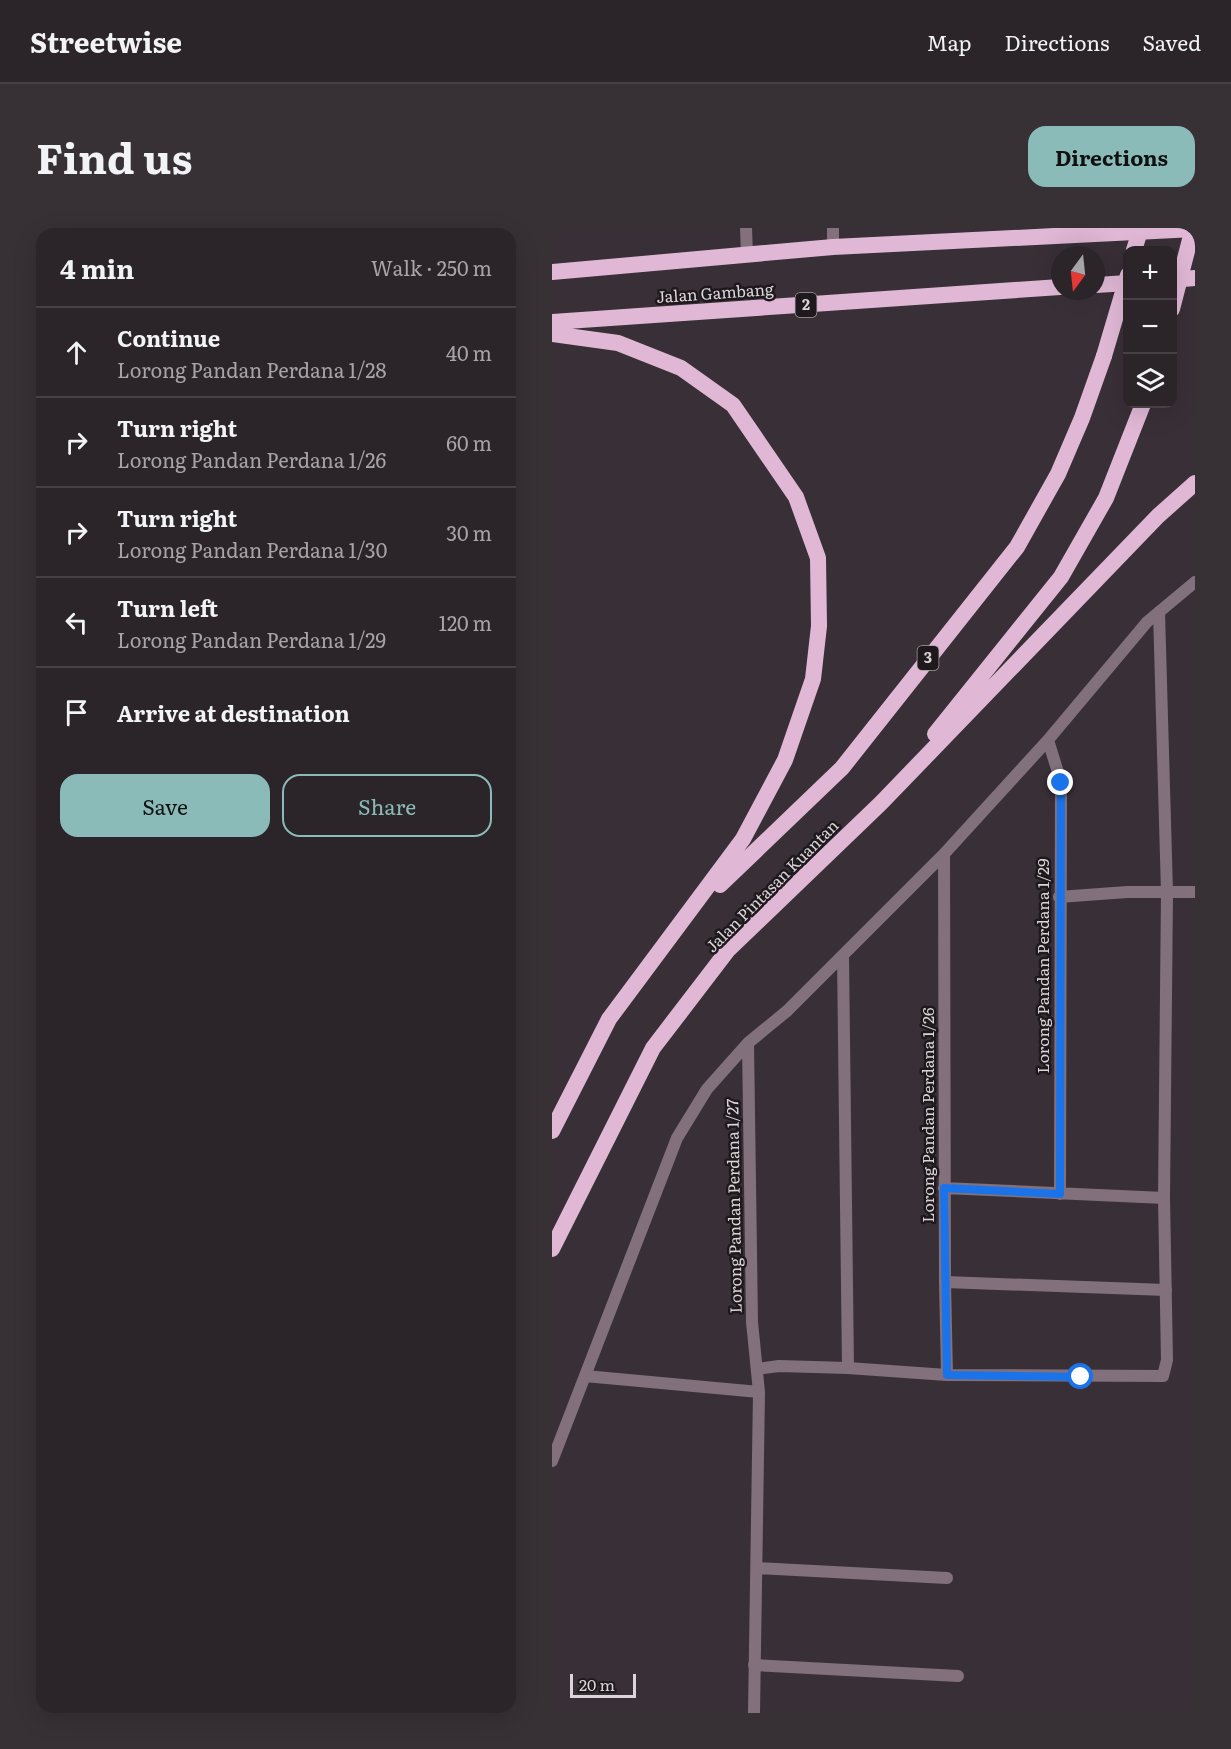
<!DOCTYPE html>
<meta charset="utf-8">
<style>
:root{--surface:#2b2429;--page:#373035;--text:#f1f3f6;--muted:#a6a4a8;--line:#474146;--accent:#8bbbb9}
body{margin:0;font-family:Literata,serif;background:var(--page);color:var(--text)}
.controls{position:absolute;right:18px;top:18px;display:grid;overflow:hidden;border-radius:12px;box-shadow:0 6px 24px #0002}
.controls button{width:54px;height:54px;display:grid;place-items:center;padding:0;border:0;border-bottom:2px solid var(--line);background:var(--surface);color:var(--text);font:30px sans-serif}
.compass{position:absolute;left:499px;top:18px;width:54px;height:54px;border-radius:50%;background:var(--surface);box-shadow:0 6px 24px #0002;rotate:195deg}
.scale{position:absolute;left:18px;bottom:15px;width:66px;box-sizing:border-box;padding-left:6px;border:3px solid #dbd4d9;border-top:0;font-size:16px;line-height:21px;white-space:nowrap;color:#dbd4d9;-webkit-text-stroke:4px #1e191d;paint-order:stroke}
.stop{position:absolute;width:18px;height:18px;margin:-14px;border:4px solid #1a73e8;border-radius:50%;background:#fff}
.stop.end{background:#1a73e8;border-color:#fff;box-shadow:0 2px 6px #0008}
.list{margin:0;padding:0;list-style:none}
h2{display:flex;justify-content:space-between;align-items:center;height:78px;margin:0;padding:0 24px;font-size:26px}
h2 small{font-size:20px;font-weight:400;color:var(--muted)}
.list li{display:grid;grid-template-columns:39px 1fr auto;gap:18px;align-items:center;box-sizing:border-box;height:90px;padding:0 24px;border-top:2px solid var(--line)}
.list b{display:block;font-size:22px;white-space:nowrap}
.list p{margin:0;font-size:20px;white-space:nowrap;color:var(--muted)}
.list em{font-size:20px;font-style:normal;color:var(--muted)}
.actions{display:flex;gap:12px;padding:18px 24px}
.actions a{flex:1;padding:14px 0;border:2px solid var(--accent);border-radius:18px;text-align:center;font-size:21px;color:var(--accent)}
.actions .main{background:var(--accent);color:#111}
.icon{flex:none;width:33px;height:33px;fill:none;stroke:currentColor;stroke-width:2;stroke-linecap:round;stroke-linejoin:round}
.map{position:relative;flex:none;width:643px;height:1485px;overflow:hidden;border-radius:18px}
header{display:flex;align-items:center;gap:36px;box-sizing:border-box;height:84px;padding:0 30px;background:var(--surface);border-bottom:2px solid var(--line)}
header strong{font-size:28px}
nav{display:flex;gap:33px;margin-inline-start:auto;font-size:21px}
.intro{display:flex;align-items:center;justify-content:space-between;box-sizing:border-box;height:144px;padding:0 36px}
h1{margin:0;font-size:42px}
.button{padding:15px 27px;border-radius:18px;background:var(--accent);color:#111;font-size:21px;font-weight:700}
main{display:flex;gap:36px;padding:0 36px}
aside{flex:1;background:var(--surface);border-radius:18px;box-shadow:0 6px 24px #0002}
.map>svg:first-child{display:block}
</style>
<header>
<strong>Streetwise</strong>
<nav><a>Map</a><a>Directions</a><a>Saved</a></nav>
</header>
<div class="intro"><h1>Find us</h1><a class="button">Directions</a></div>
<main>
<aside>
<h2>4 min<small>Walk · 250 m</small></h2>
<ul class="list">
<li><svg class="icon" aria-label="ahead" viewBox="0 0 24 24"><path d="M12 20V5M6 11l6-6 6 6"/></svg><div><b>Continue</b><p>Lorong Pandan Perdana 1/28</p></div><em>40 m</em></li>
<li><svg class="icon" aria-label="right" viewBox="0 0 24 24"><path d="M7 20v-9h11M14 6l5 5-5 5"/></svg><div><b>Turn right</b><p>Lorong Pandan Perdana 1/26</p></div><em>60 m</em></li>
<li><svg class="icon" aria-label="right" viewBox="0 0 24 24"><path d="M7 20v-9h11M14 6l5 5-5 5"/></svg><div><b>Turn right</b><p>Lorong Pandan Perdana 1/30</p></div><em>30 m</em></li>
<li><svg class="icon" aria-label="left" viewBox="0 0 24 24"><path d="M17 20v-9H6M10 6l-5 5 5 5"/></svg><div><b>Turn left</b><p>Lorong Pandan Perdana 1/29</p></div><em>120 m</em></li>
<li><svg class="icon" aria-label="arrive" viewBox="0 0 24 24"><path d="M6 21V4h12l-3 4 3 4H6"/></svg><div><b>Arrive at destination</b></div></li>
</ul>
<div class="actions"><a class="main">Save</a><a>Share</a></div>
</aside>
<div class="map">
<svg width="643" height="1485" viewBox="0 0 643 1485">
<rect width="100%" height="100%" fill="#393037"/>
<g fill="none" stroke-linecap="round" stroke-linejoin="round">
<path stroke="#82707d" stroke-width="12" d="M 194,0 L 195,27
M 607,384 L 615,664 L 612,970
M 291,728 L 296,1140
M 393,1054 L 614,1062
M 202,1437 L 406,1448"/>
<path stroke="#82707d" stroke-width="12" d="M 281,19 L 281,0
M 496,512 L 509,554 L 508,966
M 392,626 L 393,1054 L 395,1147
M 507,669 L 575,664 L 643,664
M 196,815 L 200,1094 L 207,1164 L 202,1485
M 205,1141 L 227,1138 L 296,1140 L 395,1147 L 611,1148 L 615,1132 L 612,970 L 392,960
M 33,1148 L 207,1164
M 0,1233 L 125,910 L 155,861 L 196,815 L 235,783 L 392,626 L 496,512 L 595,394 L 643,354
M 205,1340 L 395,1350"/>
<path stroke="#e0b8d6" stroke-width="16" d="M 0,44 L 281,19 L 643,1
M 620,52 L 643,50
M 544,57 L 576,55
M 0,94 L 508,59
M 0,106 L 66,115 L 129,140 L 181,177 L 244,269 L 266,330 L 267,398 L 261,451 L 233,532 L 191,611 L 57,791 L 0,903
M 383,506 L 509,349 L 554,270 L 591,176
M 168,657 L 290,540 L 465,319 L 506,246 L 530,190 L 552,128
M 0,1021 L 101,820 L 176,722 L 329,575 L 606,288 L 643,255"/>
<path stroke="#e0b8d6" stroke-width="16" d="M 582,22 L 589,0
M 620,81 L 641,0
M 552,128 L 576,47"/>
</g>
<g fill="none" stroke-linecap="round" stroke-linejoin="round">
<path stroke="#1a73e8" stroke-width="8" d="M 509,555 L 508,966 L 392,960 L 395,1147 L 529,1149"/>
</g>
<g text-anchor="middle" stroke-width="5" stroke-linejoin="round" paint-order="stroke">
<g fill="#1e191d" stroke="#a29ca1" stroke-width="1.5">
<rect x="243.5" y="65" width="21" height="24" rx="4.5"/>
<rect x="365.5" y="418" width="21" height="24" rx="4.5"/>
</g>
<g font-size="15" font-weight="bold" fill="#dbd4d9">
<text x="254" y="82">2</text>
<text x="376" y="435">3</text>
</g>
<g font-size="16" fill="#dbd4d9" stroke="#1e191d">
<text transform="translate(163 65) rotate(-4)" y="6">Jalan Gambang</text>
<text transform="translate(220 658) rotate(-45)" y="6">Jalan Pintasan Kuantan</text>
<text transform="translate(491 738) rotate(-90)" y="6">Lorong Pandan Perdana 1/29</text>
<text transform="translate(376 887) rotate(-90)" y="6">Lorong Pandan Perdana 1/26</text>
<text transform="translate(182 978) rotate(-91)" y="6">Lorong Pandan Perdana 1/27</text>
</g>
</g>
</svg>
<div class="controls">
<button>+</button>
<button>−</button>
<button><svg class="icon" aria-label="layers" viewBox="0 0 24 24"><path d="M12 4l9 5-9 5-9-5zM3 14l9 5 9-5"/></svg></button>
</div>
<svg class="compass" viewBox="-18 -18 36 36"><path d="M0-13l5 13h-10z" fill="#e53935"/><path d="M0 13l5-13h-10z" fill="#a6a4a8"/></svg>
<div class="scale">20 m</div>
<div class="stop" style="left:529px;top:1149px"></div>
<div class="stop end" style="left:509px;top:555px"></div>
</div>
</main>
